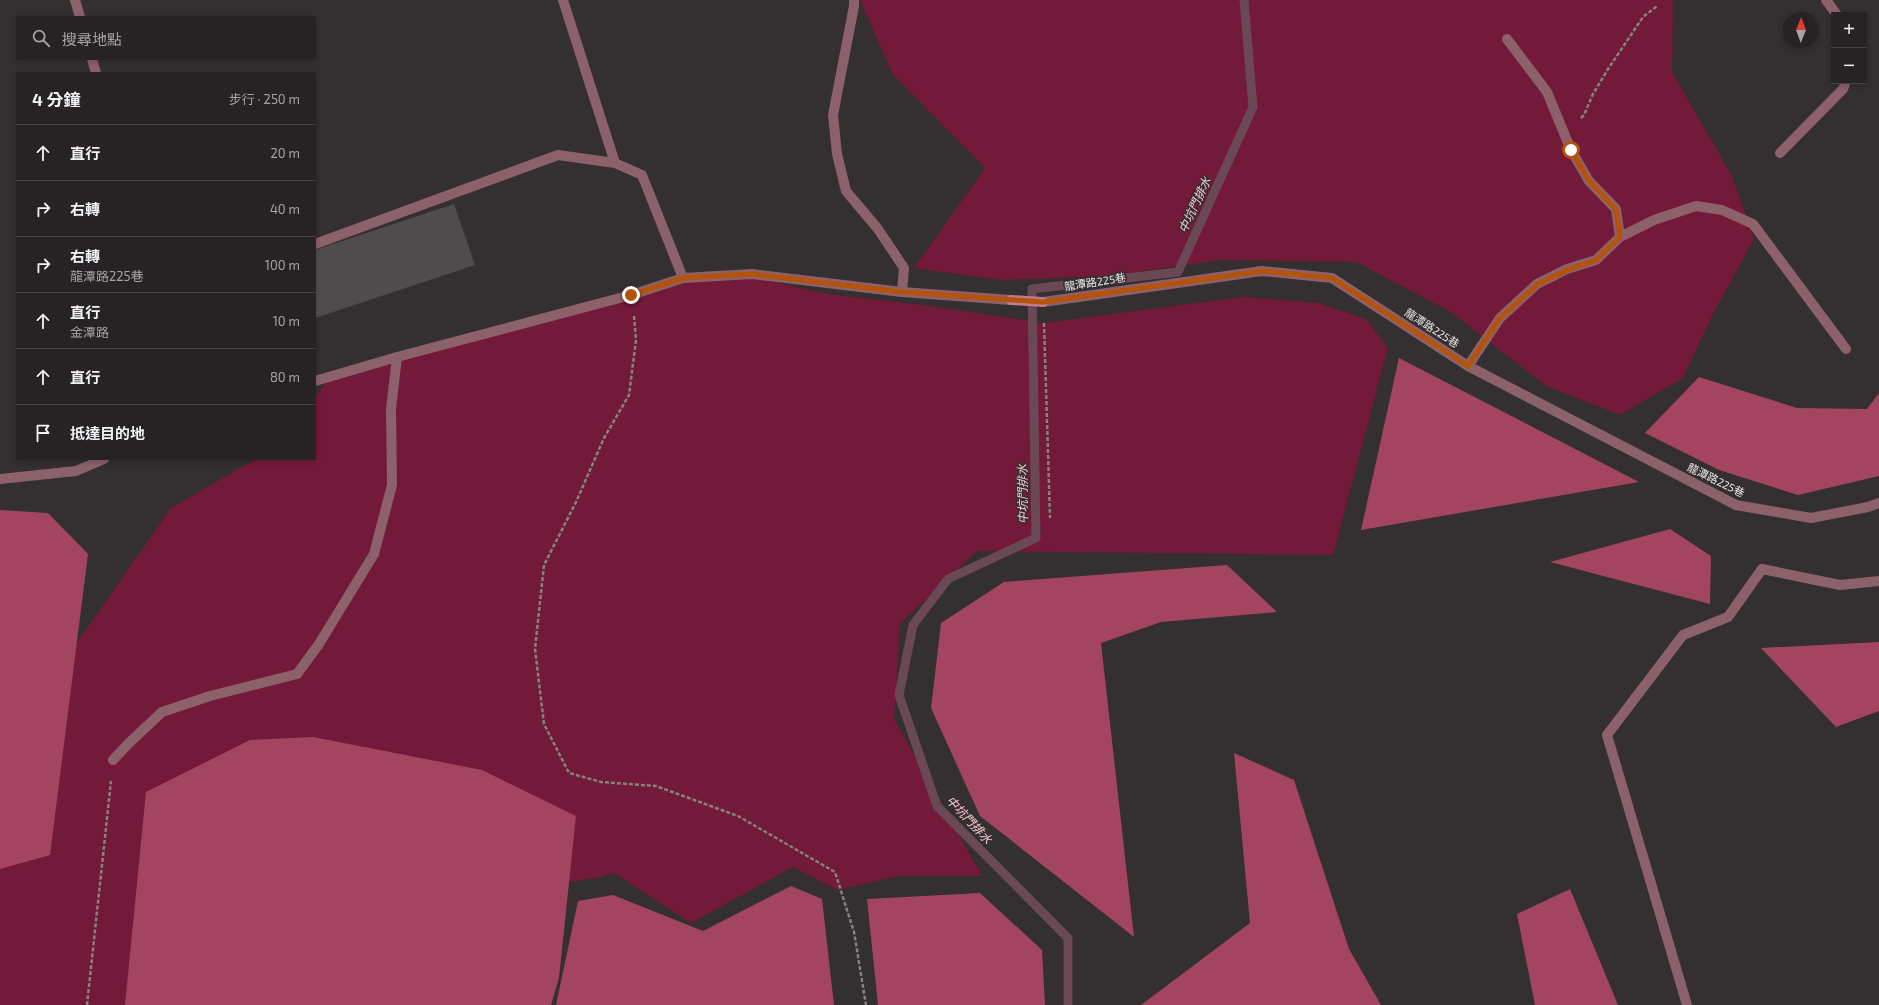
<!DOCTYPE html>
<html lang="zh-TW">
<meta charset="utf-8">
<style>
:root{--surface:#272324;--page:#332f31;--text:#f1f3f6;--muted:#a4a4a6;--line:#434041}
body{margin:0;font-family:"Exo 2","Noto Sans TC",sans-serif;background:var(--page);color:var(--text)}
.controls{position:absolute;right:12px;top:12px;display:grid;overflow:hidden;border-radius:0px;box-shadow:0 2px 6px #0003}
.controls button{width:36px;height:36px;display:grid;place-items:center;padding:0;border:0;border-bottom:1px solid var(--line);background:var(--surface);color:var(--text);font:20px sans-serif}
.compass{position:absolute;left:1783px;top:12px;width:36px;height:36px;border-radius:50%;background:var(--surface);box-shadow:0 2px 6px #0003;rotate:1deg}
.stop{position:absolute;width:12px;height:12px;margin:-9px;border:3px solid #b45309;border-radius:50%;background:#fff}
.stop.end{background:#b45309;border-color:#fff;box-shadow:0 1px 4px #0008}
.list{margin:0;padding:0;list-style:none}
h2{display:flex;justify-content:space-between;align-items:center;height:52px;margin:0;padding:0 16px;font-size:17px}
h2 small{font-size:13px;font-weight:400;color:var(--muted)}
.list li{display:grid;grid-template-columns:26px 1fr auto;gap:12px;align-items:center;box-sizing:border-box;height:56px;padding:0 16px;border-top:1px solid var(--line)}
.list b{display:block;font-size:15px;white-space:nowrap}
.list p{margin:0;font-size:13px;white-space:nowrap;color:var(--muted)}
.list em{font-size:13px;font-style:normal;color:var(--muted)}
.icon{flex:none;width:22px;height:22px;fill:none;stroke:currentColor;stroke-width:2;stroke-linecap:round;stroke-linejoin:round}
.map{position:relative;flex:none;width:1879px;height:1005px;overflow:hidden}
.search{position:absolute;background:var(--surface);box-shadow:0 2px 6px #0003;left:16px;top:16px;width:300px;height:44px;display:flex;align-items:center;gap:10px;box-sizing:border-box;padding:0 14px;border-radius:0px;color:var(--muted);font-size:15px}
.panel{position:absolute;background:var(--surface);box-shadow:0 2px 6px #0003;left:16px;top:72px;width:300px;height:388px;border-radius:0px}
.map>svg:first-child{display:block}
</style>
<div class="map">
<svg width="1879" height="1005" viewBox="0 0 1879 1005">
<rect width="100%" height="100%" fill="#342f30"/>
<path fill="#73193a" d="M 860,0 L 1673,0 L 1672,72 L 1732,176 L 1754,239 L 1711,318 L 1683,378 L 1620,415 L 1546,386 L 1451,312 L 1356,262 L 1221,260 L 1108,276 L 1000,280 L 914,268 L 985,168 L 893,75 Z
M 730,273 L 828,294 L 931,306 L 1043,323 L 1243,297 L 1318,303 L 1366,319 L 1388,348 L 1333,555 L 977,551 L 900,624 L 894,719 L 982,876 L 899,876 L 837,890 L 793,867 L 691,923 L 614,873 L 598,878 L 464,895 L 151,1005 L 0,1005 L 0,765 L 67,657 L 171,508 L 256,459 L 315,459 L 315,397 L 332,375 L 652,287 Z"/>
<path fill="#a34561" d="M 1399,358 L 1639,482 L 1361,530 Z
M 1699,377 L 1797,408 L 1867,409 L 1879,393 L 1879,476 L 1798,495 L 1719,470 L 1645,433 Z
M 0,510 L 48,513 L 88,554 L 50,855 L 0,869 Z
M 1670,529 L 1711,556 L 1710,604 L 1550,562 Z
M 1227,565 L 1277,612 L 1161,622 L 1101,643 L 1134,937 L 980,816 L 931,708 L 941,623 L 1004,582 Z
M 1879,642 L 1879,711 L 1836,727 L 1761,648 Z
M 313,737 L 482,770 L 576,816 L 559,978 L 551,1005 L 125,1005 L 146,792 L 250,740 Z
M 1234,753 L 1294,780 L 1349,949 L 1381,1005 L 1141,1005 L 1250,923 Z
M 791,886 L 822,899 L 834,1005 L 556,1005 L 578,901 L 613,895 L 703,931 Z
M 1570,889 L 1618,1005 L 1535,1005 L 1517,914 Z
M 980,893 L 1042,950 L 1045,1005 L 878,1005 L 867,899 Z"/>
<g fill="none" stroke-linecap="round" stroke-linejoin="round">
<path stroke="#6b4855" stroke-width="9" d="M 1068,1005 L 1068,938 L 937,806 L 899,695 L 913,625 L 948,579 L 1036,538 L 1032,289 L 1178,272 L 1253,107 L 1244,0"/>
</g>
<path fill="#504b4c" d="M 454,204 L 475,265 L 315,318 L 315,250 Z"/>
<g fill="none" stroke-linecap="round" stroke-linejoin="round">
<path stroke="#868283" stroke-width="2.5" stroke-dasharray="4 2" stroke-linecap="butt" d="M 1581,118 L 1584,115 L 1593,94 L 1608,69 L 1643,17 L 1657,6
M 634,316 L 636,340 L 629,395 L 604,438 L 576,502 L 544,565 L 535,649 L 544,724 L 569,773 L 601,782 L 656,786 L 738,816 L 835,872 L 854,932 L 866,1005
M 1044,323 L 1050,518
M 87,1005 L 111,781"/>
<path stroke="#8c616b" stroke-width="10" d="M 854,0 L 854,6 L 833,115 L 837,154 L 846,191 L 878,229 L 904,268 L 902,292
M 1826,0 L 1837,15
M 1780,153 L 1843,89 L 1846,81
M 1620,237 L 1654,220 L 1696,206 L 1722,210 L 1753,224 L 1846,349
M 1043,302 L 1262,271 L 1332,278 L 1468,366 L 1736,505 L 1811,518 L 1868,507 L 1879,503
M 1468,366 L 1500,318 L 1537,284 L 1567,269 L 1596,260 L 1620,237 L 1616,209 L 1589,181 L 1571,150 L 1547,92 L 1507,39
M 113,760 L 129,743 L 162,712 L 210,696 L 297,674 L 319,644 L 374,554 L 392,485 L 391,409 L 397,357
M 1687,1005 L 1607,735 L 1683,635 L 1728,617 L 1762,569 L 1840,585 L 1879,581"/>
<path stroke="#8c616b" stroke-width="10" d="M 75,0 L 80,17
M 563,0 L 615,163
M 92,59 L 96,73
M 315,244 L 558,155 L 615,163 L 642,175 L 683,278
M 315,381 L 397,357 L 631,295 L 683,278 L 752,274 L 902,292 L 1011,300
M 0,479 L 76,471 L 104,459"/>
<path stroke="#bf7b8b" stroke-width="10" d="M 1011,300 L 1043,302"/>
</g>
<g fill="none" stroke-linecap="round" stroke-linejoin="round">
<path stroke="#b45309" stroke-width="5" d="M 631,295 L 683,278 L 752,274 L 902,292 L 1043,302 L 1262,271 L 1332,278 L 1468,366 L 1500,318 L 1538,284 L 1567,270 L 1596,260 L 1620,237 L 1616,209 L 1589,181 L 1571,150"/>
</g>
<g text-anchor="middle" stroke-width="3" stroke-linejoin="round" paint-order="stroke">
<g font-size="11" fill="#eae7e8" stroke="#342f30">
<text transform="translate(1095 282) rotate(-9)" y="4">龍潭路225巷</text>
<text transform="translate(1432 328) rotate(33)" y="4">龍潭路225巷</text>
<text transform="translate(1716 480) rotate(26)" y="4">龍潭路225巷</text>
</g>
<g font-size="12" font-style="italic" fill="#fdc7d3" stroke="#342f30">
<text transform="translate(1195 205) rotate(-65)" y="4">中坑門排水</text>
<text transform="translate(1023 494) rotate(-91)" y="4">中坑門排水</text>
<text transform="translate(969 820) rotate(47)" y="4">中坑門排水</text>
</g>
</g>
</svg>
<div class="controls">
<button>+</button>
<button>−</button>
</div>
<svg class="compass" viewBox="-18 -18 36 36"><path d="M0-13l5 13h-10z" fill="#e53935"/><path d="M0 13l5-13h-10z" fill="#a4a4a6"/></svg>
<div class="stop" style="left:1571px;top:150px"></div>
<div class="stop end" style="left:631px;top:295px"></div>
<div class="search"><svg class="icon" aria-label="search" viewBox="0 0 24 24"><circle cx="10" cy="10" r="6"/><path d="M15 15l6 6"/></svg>搜尋地點</div>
<section class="panel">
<h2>4 分鐘<small>步行 · 250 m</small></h2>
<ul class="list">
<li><svg class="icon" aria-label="ahead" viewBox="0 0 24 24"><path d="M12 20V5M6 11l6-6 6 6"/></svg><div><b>直行</b></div><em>20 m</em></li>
<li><svg class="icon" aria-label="right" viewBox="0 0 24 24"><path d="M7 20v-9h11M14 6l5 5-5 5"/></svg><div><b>右轉</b></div><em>40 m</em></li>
<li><svg class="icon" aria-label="right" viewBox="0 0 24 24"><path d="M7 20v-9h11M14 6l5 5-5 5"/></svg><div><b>右轉</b><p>龍潭路225巷</p></div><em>100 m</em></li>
<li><svg class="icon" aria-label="ahead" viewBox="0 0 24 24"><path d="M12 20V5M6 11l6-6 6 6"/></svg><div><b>直行</b><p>金潭路</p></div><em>10 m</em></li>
<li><svg class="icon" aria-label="ahead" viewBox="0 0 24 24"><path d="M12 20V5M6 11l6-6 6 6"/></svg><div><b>直行</b></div><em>80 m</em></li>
<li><svg class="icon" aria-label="arrive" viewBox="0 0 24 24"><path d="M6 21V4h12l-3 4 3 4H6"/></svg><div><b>抵達目的地</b></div></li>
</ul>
</section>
</div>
